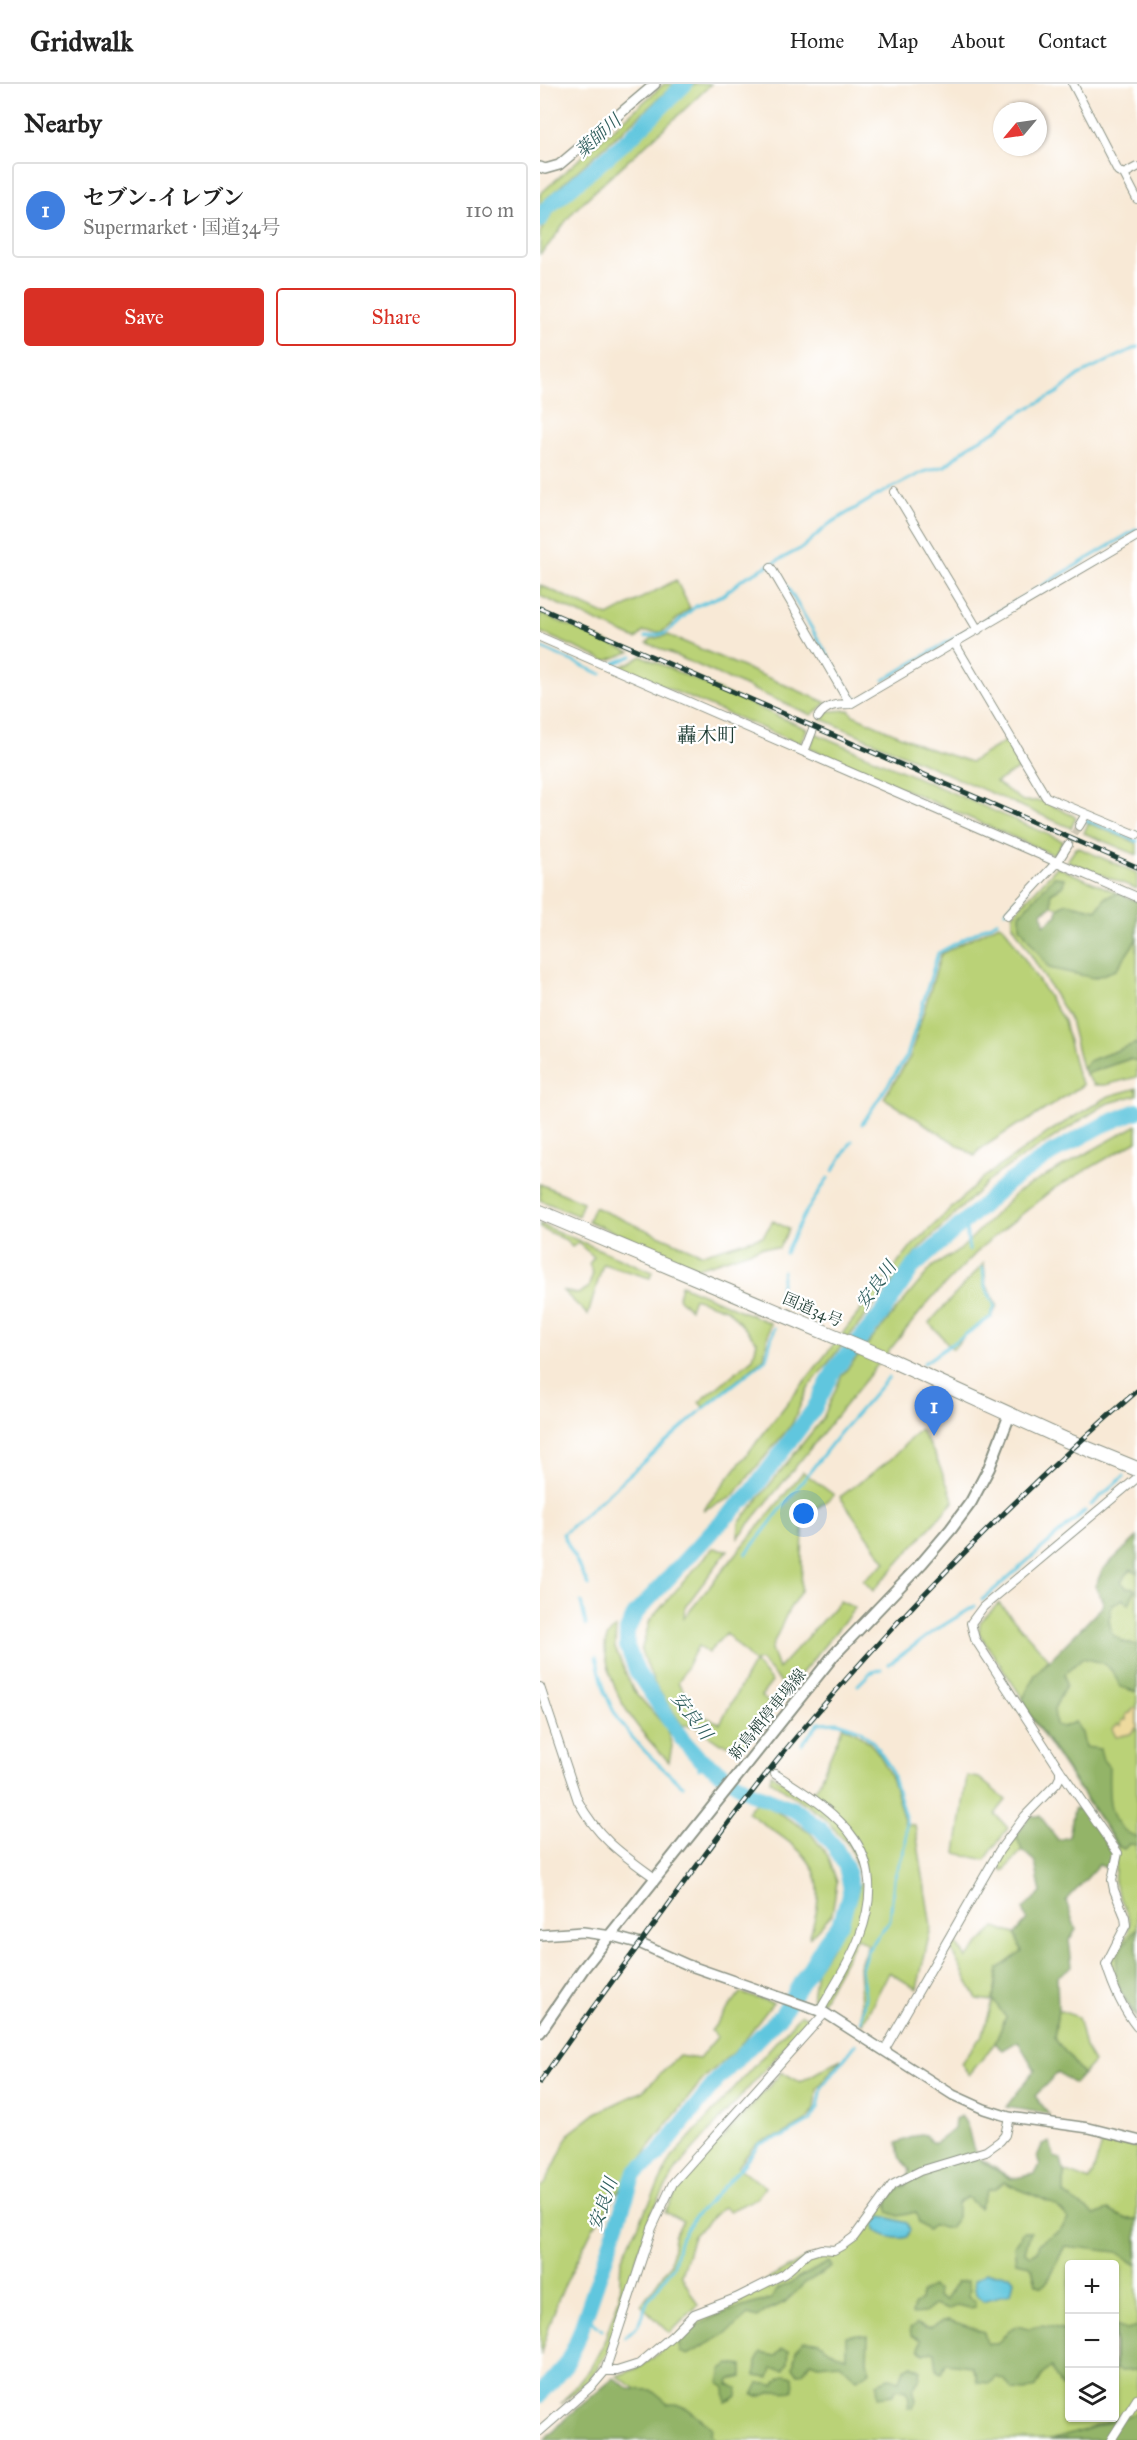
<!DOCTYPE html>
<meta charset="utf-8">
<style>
:root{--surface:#fff;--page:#f6f6f6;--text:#222;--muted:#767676;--line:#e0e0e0;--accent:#d93025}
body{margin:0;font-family:"IM FELL Great Primer","Noto Serif JP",serif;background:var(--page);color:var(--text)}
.controls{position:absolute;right:18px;bottom:18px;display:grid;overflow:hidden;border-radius:6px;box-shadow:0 2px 4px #0004}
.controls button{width:54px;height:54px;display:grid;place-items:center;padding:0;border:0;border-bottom:2px solid var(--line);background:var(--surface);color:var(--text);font:30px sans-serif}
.compass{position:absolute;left:453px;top:18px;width:54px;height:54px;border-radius:50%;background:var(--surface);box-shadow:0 2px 4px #0004;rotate:241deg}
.you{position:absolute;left:264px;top:1430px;width:21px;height:21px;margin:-15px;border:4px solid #fff;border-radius:50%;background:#1a73e8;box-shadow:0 0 0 9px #1a73e833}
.badge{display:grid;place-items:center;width:39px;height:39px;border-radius:50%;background:var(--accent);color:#fff;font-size:20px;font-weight:700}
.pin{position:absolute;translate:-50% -50px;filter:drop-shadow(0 2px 3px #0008)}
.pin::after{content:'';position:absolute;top:32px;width:21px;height:18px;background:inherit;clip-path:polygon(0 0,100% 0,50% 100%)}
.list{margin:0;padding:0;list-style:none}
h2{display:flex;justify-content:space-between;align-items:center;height:78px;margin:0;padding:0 24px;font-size:26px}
h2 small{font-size:20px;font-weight:400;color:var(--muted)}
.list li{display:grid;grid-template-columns:39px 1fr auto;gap:18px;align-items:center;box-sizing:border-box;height:96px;margin:0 12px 12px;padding:0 12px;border:2px solid var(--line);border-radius:6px}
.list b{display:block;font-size:22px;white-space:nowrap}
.list p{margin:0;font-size:20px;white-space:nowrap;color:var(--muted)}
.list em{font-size:20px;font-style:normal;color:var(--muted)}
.actions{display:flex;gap:12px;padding:18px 24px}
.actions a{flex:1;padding:14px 0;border:2px solid var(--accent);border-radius:6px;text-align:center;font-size:21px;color:var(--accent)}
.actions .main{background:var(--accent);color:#fff}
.icon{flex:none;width:33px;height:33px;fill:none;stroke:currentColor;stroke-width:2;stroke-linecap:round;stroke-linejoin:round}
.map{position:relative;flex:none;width:597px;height:2356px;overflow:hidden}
header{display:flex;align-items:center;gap:36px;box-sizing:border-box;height:84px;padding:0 30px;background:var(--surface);border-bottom:2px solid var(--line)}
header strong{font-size:28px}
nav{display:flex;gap:33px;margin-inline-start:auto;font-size:21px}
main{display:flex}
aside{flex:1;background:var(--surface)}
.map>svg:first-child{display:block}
</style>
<header>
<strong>Gridwalk</strong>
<nav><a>Home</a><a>Map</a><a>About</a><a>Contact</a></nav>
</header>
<main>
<aside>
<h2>Nearby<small></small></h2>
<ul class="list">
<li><span class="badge" style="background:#3f7fe0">1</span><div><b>セブン-イレブン</b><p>Supermarket · 国道34号</p></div><em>110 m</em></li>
</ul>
<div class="actions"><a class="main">Save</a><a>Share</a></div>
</aside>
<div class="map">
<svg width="597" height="2356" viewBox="0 0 597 2356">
<rect width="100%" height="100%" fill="#fff"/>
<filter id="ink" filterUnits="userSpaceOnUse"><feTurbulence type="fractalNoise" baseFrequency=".0167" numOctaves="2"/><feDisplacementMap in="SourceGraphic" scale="12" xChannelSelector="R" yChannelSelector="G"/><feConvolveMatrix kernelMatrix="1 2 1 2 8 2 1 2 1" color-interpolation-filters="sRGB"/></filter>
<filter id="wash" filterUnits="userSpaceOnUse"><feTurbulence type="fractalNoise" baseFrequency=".008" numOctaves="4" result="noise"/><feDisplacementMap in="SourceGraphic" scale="24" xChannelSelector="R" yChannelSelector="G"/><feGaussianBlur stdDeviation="1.35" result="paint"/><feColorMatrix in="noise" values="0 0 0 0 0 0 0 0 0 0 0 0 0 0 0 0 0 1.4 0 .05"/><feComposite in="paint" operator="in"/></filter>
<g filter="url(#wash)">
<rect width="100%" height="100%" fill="#f8e9d6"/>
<path fill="#bad277" stroke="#6c8856" stroke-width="1.5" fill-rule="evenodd" d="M 124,0 L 135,0 L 6,115 L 0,123 L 0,110 Z
M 154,0 L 171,0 C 128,43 81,81 38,123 C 23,137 15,157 0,170 L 0,148 L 14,127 L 120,34 Z
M 136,496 L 150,524 L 122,548 L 103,548 L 96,555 L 0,512 L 0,501 L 68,532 Z
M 0,529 L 90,568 L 66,577 L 0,548 Z
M 128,551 L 287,619 L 271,631 L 107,559 L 111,555 Z
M 102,572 L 267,645 L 260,660 L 79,584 Z
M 309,626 L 313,631 L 387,664 L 431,678 L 467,656 L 483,682 L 456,698 L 483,717 L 503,717 L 536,733 L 531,744 L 282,635 L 289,627 Z
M 275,649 L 523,757 L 514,771 L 270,664 Z
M 548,739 L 597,759 L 597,771 L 544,749 Z
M 537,763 L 597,789 L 597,805 L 527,777 Z
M 517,783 L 578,809 L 566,813 L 557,826 L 527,819 L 518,824 L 512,822 L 511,809 L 523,802 L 524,795 L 514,793 L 480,830 L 576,886 L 597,855 L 597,959 L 549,977 L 542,984 L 530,936 L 473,841 L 473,830 Z
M 459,840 L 465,844 L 524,937 L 537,990 L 543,1001 L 484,1039 L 477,1041 L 439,1066 L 435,1072 L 344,1014 L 370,973 L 401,870 Z
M 590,975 L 597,977 L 597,993 L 565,1001 L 554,1001 L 545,990 Z
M 597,1004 L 597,1011 L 566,1020 L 455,1091 L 380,1164 L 268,1304 L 252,1340 L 191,1414 L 163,1426 L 369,1165 L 443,1094 L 512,1046 L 569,1012 Z
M 597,1041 L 597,1057 L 513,1105 L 444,1161 L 390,1216 L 198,1454 L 199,1439 L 283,1334 L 302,1291 L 393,1182 L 420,1166 L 477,1108 Z
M 0,1100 L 43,1118 L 38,1132 L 0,1116 Z
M 54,1123 L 162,1170 L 223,1152 L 233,1137 L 249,1145 L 239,1164 L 222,1163 L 158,1184 L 48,1137 Z
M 0,1140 L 112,1188 L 110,1194 L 63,1180 L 48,1231 L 23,1207 L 38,1210 L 48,1204 L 53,1189 L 49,1180 L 54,1173 L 38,1159 L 32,1163 L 26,1156 L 0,1144 Z
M 444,1179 L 446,1200 L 457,1221 L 452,1233 L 425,1251 L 413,1265 L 389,1239 Z
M 141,1201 L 230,1239 L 224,1274 L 164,1324 L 159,1318 L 213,1274 L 217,1258 L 188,1226 L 154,1214 L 150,1225 L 138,1214 Z
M 380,1345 L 395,1371 L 414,1417 L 333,1507 L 323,1496 L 346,1478 L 300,1413 L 351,1375 Z
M 263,1388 L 294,1411 L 259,1438 L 263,1445 L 261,1507 L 248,1527 L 231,1565 L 238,1585 L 300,1517 L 315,1524 L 248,1606 L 220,1576 L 214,1578 L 232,1598 L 221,1612 L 234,1623 L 203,1663 L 177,1658 L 156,1642 L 142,1641 L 115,1601 L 101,1567 L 110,1536 L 173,1464 L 188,1466 L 145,1523 L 144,1534 ZM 186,1549 L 214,1578 L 180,1639 L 160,1631 L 138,1599 L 158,1562 L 168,1569 Z
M 597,1475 L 597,1936 L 575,1901 L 571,1886 L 571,1876 L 588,1849 L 590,1837 L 574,1799 L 577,1762 L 482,1620 L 497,1591 L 562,1527 L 570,1505 Z
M 459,1519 L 509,1575 L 495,1591 L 483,1615 L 439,1549 L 440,1538 Z
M 76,1543 L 75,1564 L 93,1606 L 126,1643 L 132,1662 L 129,1678 C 100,1648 75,1619 67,1577 C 65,1570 64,1560 67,1554 C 69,1550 73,1546 76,1543 Z
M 303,1642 C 347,1659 353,1700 365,1740 L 375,1741 L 391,1843 L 377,1905 L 349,1888 L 322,1941 L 319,1882 L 328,1861 L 317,1854 L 282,1917 L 272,1914 L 276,1887 L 306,1840 L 322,1795 L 309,1761 L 281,1731 L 230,1696 L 231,1690 L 266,1712 L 277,1703 Z
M 427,1692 L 439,1694 L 466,1716 L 455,1730 L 468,1744 L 445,1776 L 416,1769 Z
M 217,1716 L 269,1747 L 288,1772 L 297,1798 L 292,1830 L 269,1854 C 295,1777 263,1769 207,1728 Z
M 476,1752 L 482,1766 L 463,1788 L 457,1776 Z
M 455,1843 L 475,1850 L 483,1867 L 466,1933 L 455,1959 L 429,1991 L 421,1979 L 443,1950 L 453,1917 L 437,1915 L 409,1862 L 413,1855 L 426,1874 Z
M 200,1909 L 233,1919 L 198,1964 L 164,1994 L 111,2061 L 53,2144 L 19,2213 L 0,2271 L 0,2104 L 6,2098 L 30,2049 L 56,2029 L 103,2007 L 139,1972 L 159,1975 L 177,1953 L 171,1947 Z
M 518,1926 L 538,1933 L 545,1963 L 554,1978 L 543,1990 L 514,1954 Z
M 261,1930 L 271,1934 L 137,2084 L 111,2129 L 67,2269 L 50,2295 L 21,2320 L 50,2285 L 63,2261 L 79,2214 L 81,2176 L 132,2073 Z
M 301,1975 L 277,2005 L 275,2025 L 266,2037 L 242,2051 L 221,2057 L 213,2063 L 198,2083 L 225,2103 L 217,2114 L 190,2127 L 183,2123 L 153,2152 L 141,2191 L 158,2221 L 130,2249 L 101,2221 L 131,2179 L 134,2152 L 143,2137 L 125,2128 L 140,2101 L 242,1988 L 260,1998 Z
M 564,2055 L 597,2064 L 597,2135 L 587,2135 L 568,2126 L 555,2131 L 524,2110 L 524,2087 L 550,2097 Z
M 440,2074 L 475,2097 L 597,2155 L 597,2356 L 173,2356 L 77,2292 L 98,2284 L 112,2275 L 160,2232 L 180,2223 L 267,2173 L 303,2166 L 323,2147 L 356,2103 L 401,2085 ZM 530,2180 L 574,2180 L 574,2334 L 530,2334 Z"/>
<path fill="#93b468" stroke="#59784e" stroke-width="1.5" d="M 514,793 L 524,794 L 523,802 L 511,809 L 512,822 L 502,828 L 504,841 L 517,831 L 518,824 L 527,819 L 557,826 L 566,813 L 578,809 L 597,817 L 597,855 L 576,886 L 554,894 L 509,884 L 480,843 L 480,830 Z
M 597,959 L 597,977 L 589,975 L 545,990 L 542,984 L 549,977 Z
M 597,1453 L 597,1489 L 591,1485 L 581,1498 L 587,1504 L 592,1503 L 595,1506 L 589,1520 L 583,1515 L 572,1521 L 569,1536 L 572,1550 L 584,1558 L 597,1561 L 597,1608 L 580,1603 C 571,1580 565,1578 542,1574 L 525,1590 L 526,1601 L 514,1625 L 516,1641 L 523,1643 L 535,1638 L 542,1649 L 545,1663 L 560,1665 L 563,1676 L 569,1683 C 568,1711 566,1742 597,1753 L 597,1761 L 589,1760 L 584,1765 L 579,1763 L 489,1629 L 483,1615 L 495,1591 L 561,1524 L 563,1518 L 555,1502 L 563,1485 Z
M 534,1725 L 543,1725 L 572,1769 L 567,1784 L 559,1781 L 526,1817 L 536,1846 L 529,1856 L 532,1882 L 517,1893 L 518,1926 L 514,1954 L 543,1990 L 534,2000 L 518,1988 L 495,2012 L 509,2030 L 466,2023 L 495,1986 L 478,1957 L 463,1966 L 455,1959 L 466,1933 L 453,1916 L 458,1885 L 482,1867 L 475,1850 L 487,1836 L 483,1825 L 501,1809 L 495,1778 L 482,1766 L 476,1752 L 490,1732 L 500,1732 L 518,1756 L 529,1753 Z
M 597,1844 L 597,1932 C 570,1898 567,1876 597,1844 Z
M 421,2032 C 433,2044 428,2065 441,2076 C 446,2082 463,2089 470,2095 L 495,2090 L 500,2082 L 497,2073 L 502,2061 L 510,2058 L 514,2073 L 521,2075 L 524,2087 L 524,2110 L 555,2131 L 568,2126 L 587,2135 L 597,2135 L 597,2181 L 577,2168 L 525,2162 C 517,2175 513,2194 502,2203 L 496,2200 L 492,2184 L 486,2180 L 476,2178 L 474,2162 L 479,2156 L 482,2148 L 491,2148 L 485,2167 L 490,2171 L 497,2167 L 499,2159 L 520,2146 L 528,2135 C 519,2116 482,2109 464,2098 L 455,2105 L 447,2106 L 439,2124 L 427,2113 L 417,2119 L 417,2133 L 409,2144 L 403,2144 L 394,2141 L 388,2146 L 379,2139 L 376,2128 L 359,2132 L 349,2129 C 344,2118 354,2106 365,2102 L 370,2086 L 359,2073 L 357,2059 L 380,2050 L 386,2051 L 391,2058 L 395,2059 L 414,2045 L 415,2035 Z
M 289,2178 L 292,2183 L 265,2199 L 245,2218 L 227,2226 L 217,2234 L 208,2231 L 187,2249 L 148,2271 L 140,2268 L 139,2259 C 163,2231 196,2225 231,2215 L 238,2205 Z
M 427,2197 L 430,2205 L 428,2212 L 435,2217 L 435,2223 L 428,2224 L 417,2221 L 408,2226 L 394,2221 L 384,2229 L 372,2230 L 374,2221 L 381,2216 L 381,2209 L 391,2203 L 398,2207 L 397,2213 L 405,2216 L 417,2198 Z
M 409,2236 L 444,2248 L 447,2260 L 457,2260 L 469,2246 L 477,2242 L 488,2245 C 501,2237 513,2244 526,2246 L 529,2244 L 529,2300 L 521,2304 L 511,2283 L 502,2292 L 496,2303 L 485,2307 L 472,2306 L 465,2296 L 457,2293 L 450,2299 L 437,2298 L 436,2290 L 431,2282 L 406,2279 L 402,2289 L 397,2287 L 395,2268 L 391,2267 L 384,2270 L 379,2265 L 381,2256 L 371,2251 L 370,2245 L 377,2240 C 397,2249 393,2237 409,2236 Z
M 575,2242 L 587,2246 L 597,2243 L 597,2286 L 581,2287 L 575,2285 Z
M 317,2250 L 328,2252 L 327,2278 L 330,2287 L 317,2295 L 300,2279 L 278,2281 L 270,2278 L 264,2288 L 258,2290 L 253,2283 L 256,2266 L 263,2257 L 279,2258 L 296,2270 L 306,2273 L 306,2252 Z
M 242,2265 L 249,2266 L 248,2278 L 244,2286 L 232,2285 L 229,2294 L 215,2292 L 216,2278 L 221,2269 L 235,2272 Z
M 189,2280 L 203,2282 L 203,2293 L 190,2296 L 189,2301 L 197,2304 L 197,2313 L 186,2318 L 185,2303 L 179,2299 L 182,2285 Z
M 372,2281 L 381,2286 L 379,2296 L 373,2305 L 376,2316 L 373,2323 L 368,2324 L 369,2314 L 366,2307 L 357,2305 L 353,2311 L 338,2313 L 337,2299 L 349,2294 L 360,2296 L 364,2285 Z
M 246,2291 L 253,2293 L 254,2306 C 247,2309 246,2307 239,2307 C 228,2307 223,2315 213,2311 L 219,2299 L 234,2301 L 239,2294 Z
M 74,2294 L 90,2305 L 111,2306 L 128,2320 L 136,2320 L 148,2325 L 172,2344 L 171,2349 L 175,2356 L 6,2356 L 25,2335 Z
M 597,2329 L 597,2356 L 509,2356 C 539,2350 567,2337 597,2329 Z"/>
<path fill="#eeda9e" stroke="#868c69" stroke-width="1.5" d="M 594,1624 L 597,1624 L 597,1643 L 590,1650 L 576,1653 L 572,1645 L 578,1640 L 581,1641 L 582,1636 L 586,1636 L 586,1630 L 590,1629 Z"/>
<path fill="#61c6de" stroke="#408289" stroke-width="1.5" d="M 342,2132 L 367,2139 L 370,2146 L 367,2153 C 353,2158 321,2146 342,2132 Z
M 446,2189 L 470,2191 L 474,2196 L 471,2209 L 443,2217 L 436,2210 L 434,2197 Z"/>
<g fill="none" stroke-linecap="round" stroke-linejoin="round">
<path stroke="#61c6de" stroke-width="3" d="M 233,479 L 313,614 L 316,613
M 440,539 L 597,445
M 105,553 L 126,549 L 156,522 L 183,511 L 204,494 L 262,464 L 289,440 L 336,412 L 383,388 L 405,382 L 430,361 L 457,346 L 481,328 L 517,309 L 539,291 L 597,263
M 0,563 L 61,590
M 73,580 L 92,572
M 344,596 L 431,544
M 545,737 L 546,736 L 597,757
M 466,827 L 488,804
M 322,1040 L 367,972 L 398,869 L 457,837
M 293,1087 L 312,1057
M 425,1139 L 429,1166
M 245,1169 L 264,1131 L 288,1094
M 238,1217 L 243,1187
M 384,1279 L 451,1233 L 455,1222 L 445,1202 L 443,1184
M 551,1421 L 584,1392
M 206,1470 L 300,1349 L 349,1293
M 48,1501 L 23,1450 L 164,1324 L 226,1275 L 234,1244
M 442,1516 L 545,1427
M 41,1518 L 46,1541
M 56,1573 C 61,1592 65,1614 76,1631 C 93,1659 119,1681 143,1702
M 349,1580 L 394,1547 L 435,1522
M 318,1601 L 330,1589 L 341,1585
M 262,1660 L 279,1639 L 298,1638 L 320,1646 L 334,1659 L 350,1683 L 366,1736 L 366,1760 L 354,1795 L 350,1836 L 327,1867 L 321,1885 L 325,1912 L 321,1937
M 159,1685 L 159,1674
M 45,2231 L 62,2246
M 85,2253 L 98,2241 L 108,2216 L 134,2181 L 139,2157 L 156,2131 L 201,2084 L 219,2060 L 244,2052 L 270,2037 L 278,2024 L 282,2003 L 316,1960"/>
<path stroke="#61c6de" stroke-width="16" d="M 0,136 L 7,124 L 91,53 L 145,0
M 0,2311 L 25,2282 L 36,2260 L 94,2090 L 117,2071 L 178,1995 L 242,1930 L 285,1858 L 301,1838 L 311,1804 L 306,1783 L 295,1763 L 280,1745 L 257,1727 L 210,1708 L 159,1674 L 142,1655 L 97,1588 L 87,1562 L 87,1547 L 95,1530 L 174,1445 L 211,1409 L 274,1325 L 295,1285 L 343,1228 L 372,1184 L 469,1098 L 512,1069 L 563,1041 L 597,1027"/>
</g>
</g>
<g filter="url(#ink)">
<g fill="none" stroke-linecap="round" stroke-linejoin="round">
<path stroke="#cdc7b6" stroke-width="8" stroke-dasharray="8 4" stroke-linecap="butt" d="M 528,761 L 539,742"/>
<g stroke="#8c9385" stroke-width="10">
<path id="minor" d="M 533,0 L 578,87 L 584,90 L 597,83
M 584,90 L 597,115
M 355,408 L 438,546
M 231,484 L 310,620
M 0,553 L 597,813
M 415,560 L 506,713 L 597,751
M 278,633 C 286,621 296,620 310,620 L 597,452
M 264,668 L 273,645
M 539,742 L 546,730
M 467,832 L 518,777 L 528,761
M 597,1394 L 443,1523 L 431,1539 L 435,1555 L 520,1686 L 578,1769 L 572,1796 L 574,1806 L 585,1833 L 586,1841 L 566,1880 C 573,1903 582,1924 597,1943
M 0,1603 L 38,1717 C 58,1754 82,1770 115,1794
M 235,1690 C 302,1731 352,1768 319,1854 C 310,1879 293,1903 280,1927
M 345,1965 L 459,1767 L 485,1732 L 517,1699 L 520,1693 L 520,1686
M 65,2287 L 77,2287 L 99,2280 L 132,2252 L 154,2230 L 196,2214 L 244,2190 L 268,2169 L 281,2165 L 294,2166 L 303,2161 L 314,2153 L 352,2101 L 380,2087 L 446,2067 L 460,2057 L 465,2051 L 469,2033
M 0,2347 L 53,2301 L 65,2287 L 112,2144 L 133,2099 L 285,1929
M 571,2356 L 597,2315"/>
</g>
<g stroke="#8c9385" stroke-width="12">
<path id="tertiary" d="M 0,83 L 5,85 L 19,81 L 115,0
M 0,1851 L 43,1848 L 72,1852 L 101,1860 L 148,1881 L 285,1929 L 413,2011 L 444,2025 L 469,2033 L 549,2044 L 597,2056"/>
</g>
<g stroke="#8c9385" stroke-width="14">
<path id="secondary" d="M 0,1948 L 43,1885 L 294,1571 L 382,1479 L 411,1445 L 431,1418 L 449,1384 L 470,1330"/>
</g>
<g stroke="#8c9385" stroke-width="16">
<path id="trunk" d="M 0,1128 L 346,1274 L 526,1356 L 597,1385"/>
</g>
<use href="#minor" stroke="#fff" stroke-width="8"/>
<use href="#tertiary" stroke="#fff" stroke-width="9"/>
<use href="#secondary" stroke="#fff" stroke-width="10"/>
<use href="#trunk" stroke="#fff" stroke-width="14"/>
<g stroke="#1f3d34" stroke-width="5">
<path id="rail" d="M 0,524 L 597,783
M 0,1998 C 40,1940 82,1884 124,1827 C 165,1770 207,1712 252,1658 C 358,1532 472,1415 597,1307"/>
</g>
<use href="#rail" stroke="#fff" stroke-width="3" stroke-dasharray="9" stroke-linecap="butt"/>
</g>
</g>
<g text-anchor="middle" stroke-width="4.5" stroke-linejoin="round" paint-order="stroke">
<g font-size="16" fill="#1f3d34" stroke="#fff">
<text transform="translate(273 1225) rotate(23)" y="6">国道34号</text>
<text transform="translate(227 1630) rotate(-51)" y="6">新鳥栖停車場線</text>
</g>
<g font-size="18" font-style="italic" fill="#305f5e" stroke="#fff">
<text transform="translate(58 52) rotate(-42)" y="6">薬師川</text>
<text transform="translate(336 1201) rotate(-54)" y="6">安良川</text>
<text transform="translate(152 1632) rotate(53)" y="6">安良川</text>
<text transform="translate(63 2120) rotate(-71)" y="6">安良川</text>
</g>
<g font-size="20" fill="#1f3d34" stroke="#fff">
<text x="167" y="658">轟木町</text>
</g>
</g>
</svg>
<div class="controls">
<button>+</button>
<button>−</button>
<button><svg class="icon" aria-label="layers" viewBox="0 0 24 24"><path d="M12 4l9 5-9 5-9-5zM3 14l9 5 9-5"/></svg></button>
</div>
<svg class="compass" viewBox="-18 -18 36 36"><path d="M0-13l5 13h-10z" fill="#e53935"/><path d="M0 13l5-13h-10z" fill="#767676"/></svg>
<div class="you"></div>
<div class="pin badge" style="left:394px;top:1352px;background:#3f7fe0">1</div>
</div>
</main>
